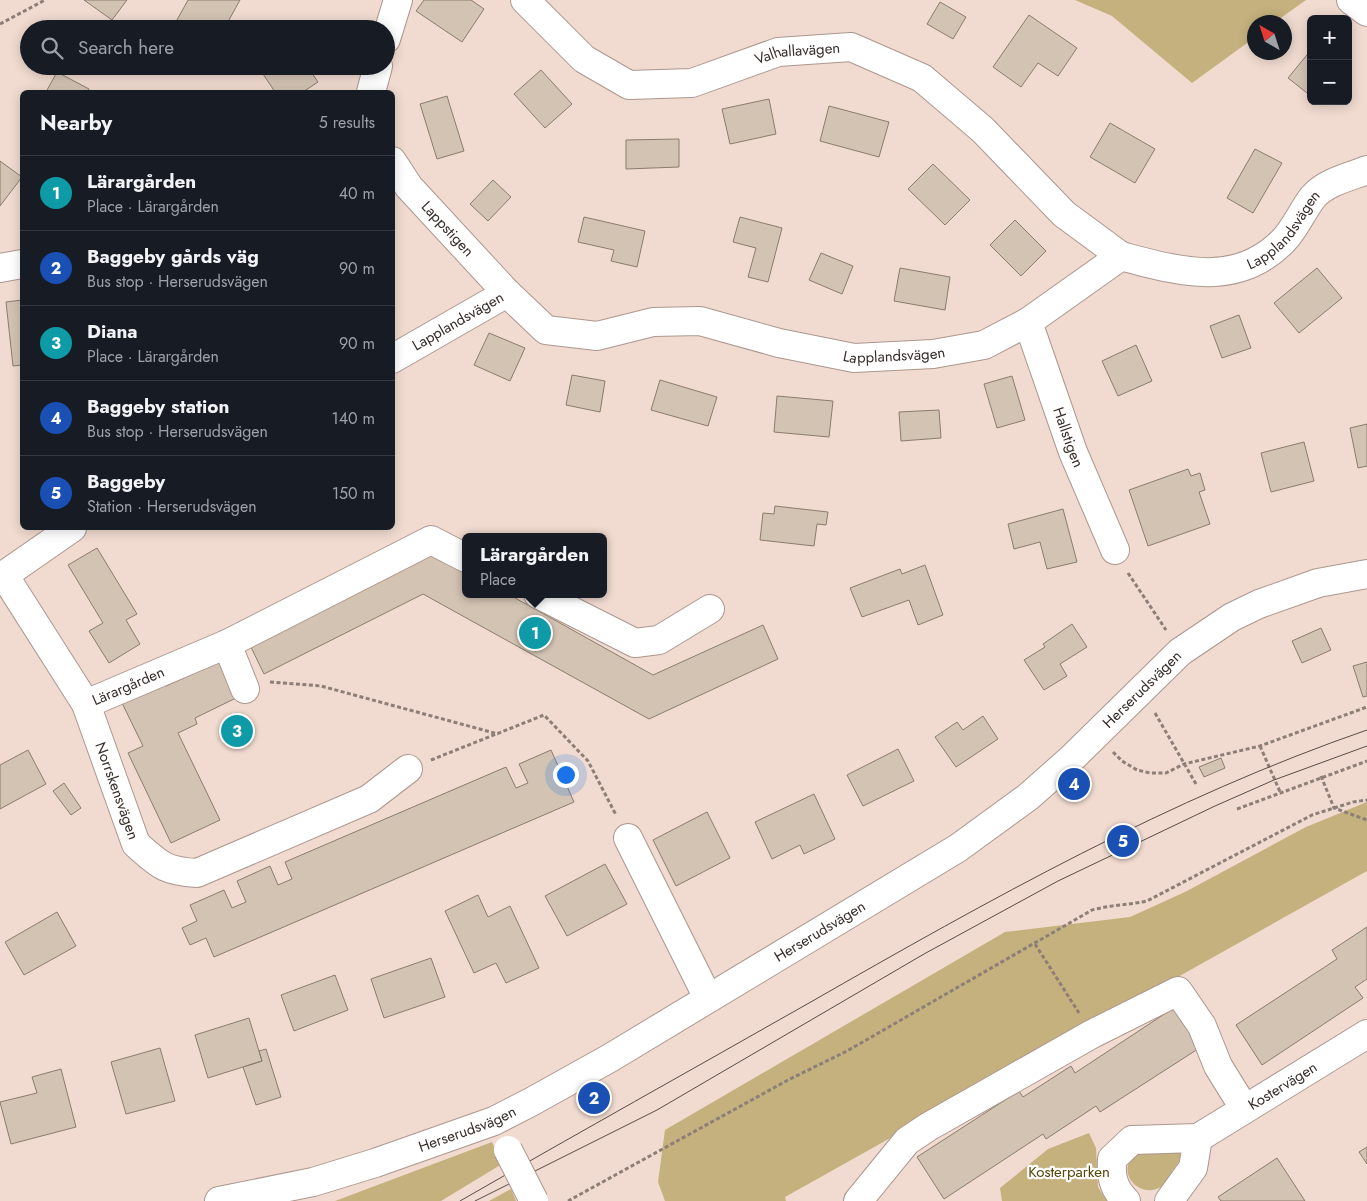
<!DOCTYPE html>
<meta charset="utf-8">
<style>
:root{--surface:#171b24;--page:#20242c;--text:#f1f3f6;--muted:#9ea1a6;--line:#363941;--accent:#9ab3a8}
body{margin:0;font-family:Jost,sans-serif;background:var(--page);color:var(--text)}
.controls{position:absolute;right:15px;top:15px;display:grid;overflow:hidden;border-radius:8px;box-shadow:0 2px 12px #0003}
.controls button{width:45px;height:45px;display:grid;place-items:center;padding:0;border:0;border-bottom:1px solid var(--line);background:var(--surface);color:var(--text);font:25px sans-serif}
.compass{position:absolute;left:1247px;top:15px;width:45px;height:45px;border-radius:50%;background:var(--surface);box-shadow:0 2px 12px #0003;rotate:321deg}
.you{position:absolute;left:565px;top:774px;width:18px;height:18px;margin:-12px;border:4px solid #fff;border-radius:50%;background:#1a73e8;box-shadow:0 0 0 8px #1a73e833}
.badge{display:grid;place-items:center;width:32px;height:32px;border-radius:50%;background:var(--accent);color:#fff;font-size:16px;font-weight:700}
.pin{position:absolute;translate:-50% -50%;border:2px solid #fff;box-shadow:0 1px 5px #0006}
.popup{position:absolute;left:462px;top:533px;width:145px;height:65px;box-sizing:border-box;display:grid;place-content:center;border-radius:8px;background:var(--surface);filter:drop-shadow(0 1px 4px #0005);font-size:16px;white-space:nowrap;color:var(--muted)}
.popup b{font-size:19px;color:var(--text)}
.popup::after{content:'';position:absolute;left:50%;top:100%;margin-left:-10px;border:10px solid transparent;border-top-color:var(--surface)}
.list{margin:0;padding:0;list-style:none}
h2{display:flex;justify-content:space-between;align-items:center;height:65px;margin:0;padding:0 20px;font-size:21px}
h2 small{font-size:16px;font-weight:400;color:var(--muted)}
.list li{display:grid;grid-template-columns:32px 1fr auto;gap:15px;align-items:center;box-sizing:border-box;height:75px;padding:0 20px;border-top:1px solid var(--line)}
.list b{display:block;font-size:19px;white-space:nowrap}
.list p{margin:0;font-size:16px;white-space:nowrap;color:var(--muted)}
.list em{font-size:16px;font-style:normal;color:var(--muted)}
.icon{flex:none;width:28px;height:28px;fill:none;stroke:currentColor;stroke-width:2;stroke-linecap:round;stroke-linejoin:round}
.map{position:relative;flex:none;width:1367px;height:1201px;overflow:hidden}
.search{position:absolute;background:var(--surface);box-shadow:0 2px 12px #0003;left:20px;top:20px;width:375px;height:55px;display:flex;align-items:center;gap:12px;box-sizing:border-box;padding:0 18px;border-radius:28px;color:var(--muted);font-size:19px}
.panel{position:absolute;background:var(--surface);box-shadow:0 2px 12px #0003;left:20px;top:90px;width:375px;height:440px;border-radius:8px}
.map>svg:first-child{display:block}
</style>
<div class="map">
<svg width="1367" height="1201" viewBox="0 0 1367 1201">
<rect width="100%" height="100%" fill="#f1dbd0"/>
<path fill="#c4b17d" d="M 1075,0 L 1306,0 L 1275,22 L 1254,22 L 1254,38 L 1192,83 L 1112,16 Z
M 1367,802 L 1367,871 L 785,1197 L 786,1201 L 665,1201 L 658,1182 L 665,1130 L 1005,932 L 1130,917 L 1185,892 L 1306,827 Z
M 1089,1133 L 1096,1148 L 1098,1187 L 1107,1201 L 1002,1201 L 1000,1188 L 1048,1149 Z
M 492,1142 L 502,1164 L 441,1201 L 335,1201 Z
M 1181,1149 C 1183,1158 1178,1163 1173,1170 C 1170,1175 1167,1182 1162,1186 C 1142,1201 1112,1173 1137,1152 Z
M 511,1189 L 516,1201 L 488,1201 L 489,1201 Z"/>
<path fill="#d3c3b3" stroke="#8a7c6d" d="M 84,0 L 127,0 L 112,20 Z
M 188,0 L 240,0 L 224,29 L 172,29 Z
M 424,0 L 471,0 L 484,9 L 462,42 L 416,11 Z
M 940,2 L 966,17 L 953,39 L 927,24 Z
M 1029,15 L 1077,48 L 1058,76 L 1038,63 L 1021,87 L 993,67 Z
M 1311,50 L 1311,96 L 1288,78 Z
M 268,66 L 307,66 L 318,82 L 303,92 L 275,92 L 261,71 Z
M 541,70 L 572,104 L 545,128 L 514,94 Z
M 57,72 L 89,89 L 88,92 L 46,92 Z
M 447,96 L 464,151 L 437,159 L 420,104 Z
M 769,99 L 776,134 L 730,144 L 722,109 Z
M 829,106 L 889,122 L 879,157 L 820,141 Z
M 1110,123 L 1155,149 L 1135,183 L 1090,157 Z
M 679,139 L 679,167 L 626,169 L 626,140 Z
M 1255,149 L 1282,163 L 1253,213 L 1227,198 Z
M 0,161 L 22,177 L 0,206 Z
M 933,164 L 970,200 L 945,225 L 908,189 Z
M 493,180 L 511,197 L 488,221 L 470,204 Z
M 584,217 L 645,231 L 637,267 L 611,261 L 614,250 L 578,242 Z
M 740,217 L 782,228 L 768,282 L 748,277 L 756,248 L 733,242 Z
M 1015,220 L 1046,251 L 1021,276 L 990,245 Z
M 821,253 L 853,266 L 842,294 L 809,280 Z
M 900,268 L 950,277 L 945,310 L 894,301 Z
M 1317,268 L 1342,298 L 1299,333 L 1274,303 Z
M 22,300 L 22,365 L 13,366 L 6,302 Z
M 1239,315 L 1251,348 L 1222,358 L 1210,326 Z
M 489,333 L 525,348 L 510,381 L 474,365 Z
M 1136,345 L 1152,381 L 1118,396 L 1102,361 Z
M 572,375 L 605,381 L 600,412 L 566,405 Z
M 1012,376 L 1025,420 L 997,428 L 984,384 Z
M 660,380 L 717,397 L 708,426 L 651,410 Z
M 777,396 L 833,401 L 829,437 L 774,432 Z
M 939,410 L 941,438 L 901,441 L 899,412 Z
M 1367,424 L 1367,466 L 1358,468 L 1350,428 Z
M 1304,442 L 1314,481 L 1271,492 L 1261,453 Z
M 1188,469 L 1191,476 L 1200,473 L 1205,490 L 1199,492 L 1210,524 L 1148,546 L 1129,490 Z
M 775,506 L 828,512 L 826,525 L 817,524 L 814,546 L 760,540 L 763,513 L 774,514 Z
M 1063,509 L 1077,562 L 1047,569 L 1040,542 L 1014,549 L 1008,524 Z
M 97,548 L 137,614 L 126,620 L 140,644 L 109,663 L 89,631 L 103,623 L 68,565 Z
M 428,549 L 466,571 L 466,594 L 508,594 L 653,675 L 763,625 L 778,659 L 649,719 L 423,594 L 264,674 L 248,641 Z
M 925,565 L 943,615 L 918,625 L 909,600 L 862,617 L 850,588 L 900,569 L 902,574 Z
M 1072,624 L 1087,647 L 1060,664 L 1067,676 L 1044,690 L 1024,660 L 1045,647 L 1043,644 Z
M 1321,628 L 1331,650 L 1302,663 L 1292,641 Z
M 221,661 L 238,697 L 195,718 L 197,724 L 178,733 L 220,820 L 171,843 L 128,753 L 143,746 L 122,703 L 165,683 L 166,686 Z
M 1367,662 L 1367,696 L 1363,697 L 1353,666 Z
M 983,716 L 998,739 L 956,767 L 935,737 L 957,722 L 963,730 Z
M 898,749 L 914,781 L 863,806 L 847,775 Z
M 28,750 L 46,784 L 0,809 L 0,765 Z
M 551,750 L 574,802 L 214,957 L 206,938 L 190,945 L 182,928 L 197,921 L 190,905 L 224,890 L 232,908 L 246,902 L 237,881 L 270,866 L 278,885 L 292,879 L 285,862 L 506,767 L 516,788 L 528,783 L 519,764 Z
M 1221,758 L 1225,768 L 1204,777 L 1199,767 Z
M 64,783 L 81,808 L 71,815 L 53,791 Z
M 814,794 L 835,839 L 804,854 L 800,845 L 772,859 L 755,822 Z
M 707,812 L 730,858 L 676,886 L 653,840 Z
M 605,864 L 627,904 L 567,936 L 545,896 Z
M 478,895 L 488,917 L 510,906 L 539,968 L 506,983 L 496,963 L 474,973 L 445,911 Z
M 57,912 L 76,946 L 24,975 L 5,942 Z
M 1367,927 L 1367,979 L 1355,987 L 1363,998 L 1262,1065 L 1236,1025 L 1337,959 L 1332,950 Z
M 431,958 L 445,997 L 384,1018 L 371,979 Z
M 335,975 L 348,1010 L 294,1031 L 281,995 Z
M 1175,1007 L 1201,1047 L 1100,1112 L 1096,1106 L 1046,1139 L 1043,1134 L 944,1199 L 917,1157 L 1019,1091 L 1023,1097 L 1071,1066 L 1075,1073 Z
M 249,1018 L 262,1061 L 208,1078 L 195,1035 Z
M 160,1048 L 175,1101 L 126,1114 L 111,1062 Z
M 266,1049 L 281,1097 L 256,1105 L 243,1067 L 262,1061 L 259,1051 Z
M 61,1069 L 76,1127 L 11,1144 L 0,1102 L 37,1093 L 32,1077 Z
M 1367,1147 L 1367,1164 L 1359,1152 Z
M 1277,1158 L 1305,1201 L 1221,1201 L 1218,1197 Z"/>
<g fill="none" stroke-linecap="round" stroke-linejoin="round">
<g stroke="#ac978e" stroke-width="30">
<g id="minor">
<path id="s1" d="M 525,0 L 584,59 L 629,85 L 692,83 L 778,52 L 851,47 L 922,78 L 983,130 L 1064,214 L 1121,256"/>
<path d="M 386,39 L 398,0"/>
<path d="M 371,92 L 378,66"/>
<path id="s2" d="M 392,161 L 409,187 L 507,293"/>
<path d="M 0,268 L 22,264"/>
<path id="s3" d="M 1028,322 L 1073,452 L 1115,550"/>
<path id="s4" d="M 392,359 L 507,293 L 546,330 L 597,336 L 653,322 L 700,321 L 779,343 L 854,358 L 933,354 L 984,345 L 1028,322 L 1121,256 C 1178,271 1236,289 1283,241 C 1295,229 1302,211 1313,197 C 1326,182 1349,177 1367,170"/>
<path id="s5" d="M 4,575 L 86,704 L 136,844 C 160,865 164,871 197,873 L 369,799 L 408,769"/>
<path d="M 0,578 L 72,528"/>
<path d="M 538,594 L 635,643 L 659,640 L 710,609"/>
<path d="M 227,644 L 245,689"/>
<path id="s6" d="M 86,704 L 227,644 L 431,540 L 466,558"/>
<path d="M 628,838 L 708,998"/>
<path id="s7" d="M 219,1201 L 313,1182 L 375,1163 L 494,1121 L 531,1102 L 610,1058 L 958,848 L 1028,797 L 1071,759 L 1180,652 L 1232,617 L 1259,604 L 1318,583 L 1367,574"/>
<path d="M 858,1201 L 907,1141 L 928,1127 L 1092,1034 L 1178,991 L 1202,1026 L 1218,1066 L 1244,1108"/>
<path id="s8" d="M 1126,1201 C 1113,1188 1111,1177 1112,1159 L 1132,1140 L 1198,1138 L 1367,1034"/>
<path d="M 1169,1201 L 1193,1168 L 1198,1138"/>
</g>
</g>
<g stroke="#ac978e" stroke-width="30">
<path id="major" d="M 1351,0 L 1367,12"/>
</g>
<path stroke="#8d7e77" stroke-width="3" stroke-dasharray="4 2.5" stroke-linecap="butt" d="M 0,24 L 45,0
M 1128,573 L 1166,630
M 270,682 L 321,686 L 498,734
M 1155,713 L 1196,784
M 230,718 L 238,714
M 1260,746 L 1281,794
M 1113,752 L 1122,761 L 1137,770 L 1150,773 L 1166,773 L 1184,764 L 1260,746 L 1367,707
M 431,760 L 544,715 L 588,761 L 616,815
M 1321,776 L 1334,808 L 1367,820
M 1237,809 L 1367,761
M 1035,944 L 1079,1013
M 568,1201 L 788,1080 L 847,1051 L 1092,910 C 1110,905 1128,905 1147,901 L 1312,815 L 1353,802 L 1367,800"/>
<use href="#minor" stroke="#fff" stroke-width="28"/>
<use href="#major" stroke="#fff" stroke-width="28"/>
<path stroke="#584c47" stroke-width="1" d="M 460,1201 C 576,1134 693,1069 809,1003 C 989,900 1170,798 1367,730
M 475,1201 L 657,1110 L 924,954 L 1058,881 L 1215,806 L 1274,780 L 1367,746"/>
<g stroke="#ac978e" stroke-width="30" stroke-linecap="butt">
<path id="minor-bridge" d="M 508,1150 L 534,1201"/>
</g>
<use href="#minor-bridge" stroke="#fff" stroke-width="28"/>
</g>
<g text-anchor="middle" stroke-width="4.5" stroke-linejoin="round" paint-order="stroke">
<g font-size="15" fill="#362d29" stroke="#fff">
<text dy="5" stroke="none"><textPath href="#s1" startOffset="309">Valhallavägen</textPath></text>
<text dy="5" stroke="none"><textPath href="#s4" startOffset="976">Lapplandsvägen</textPath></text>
<text dy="5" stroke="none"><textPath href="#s2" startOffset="88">Lappstigen</textPath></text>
<text dy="5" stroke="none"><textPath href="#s4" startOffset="76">Lapplandsvägen</textPath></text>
<text dy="5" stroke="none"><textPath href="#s4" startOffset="541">Lapplandsvägen</textPath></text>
<text dy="5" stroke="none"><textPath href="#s3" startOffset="122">Hallstigen</textPath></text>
<text dy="5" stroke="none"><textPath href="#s6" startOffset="46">Lärargården</textPath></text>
<text dy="5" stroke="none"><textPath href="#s7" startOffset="1069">Herserudsvägen</textPath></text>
<text dy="5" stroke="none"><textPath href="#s5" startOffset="245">Norrskensvägen</textPath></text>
<text dy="5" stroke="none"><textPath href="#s7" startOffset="664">Herserudsvägen</textPath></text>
<text dy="5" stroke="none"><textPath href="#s8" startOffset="239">Kostervägen</textPath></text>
<text dy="5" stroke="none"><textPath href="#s7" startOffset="259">Herserudsvägen</textPath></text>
</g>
<g font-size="15" fill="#544305" stroke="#fff">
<text x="1069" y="1177">Kosterparken</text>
</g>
</g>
</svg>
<div class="controls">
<button>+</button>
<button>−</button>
</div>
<svg class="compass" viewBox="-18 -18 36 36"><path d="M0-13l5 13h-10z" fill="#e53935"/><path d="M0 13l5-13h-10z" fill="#9ea1a6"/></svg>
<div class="you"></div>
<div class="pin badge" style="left:535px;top:633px;background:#0f9aa8">1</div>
<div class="popup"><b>Lärargården</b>Place</div>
<div class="pin badge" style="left:594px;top:1098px;background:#1a4fb4">2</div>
<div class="pin badge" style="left:237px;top:731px;background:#0f9aa8">3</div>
<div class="pin badge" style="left:1074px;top:784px;background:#1a4fb4">4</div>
<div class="pin badge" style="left:1123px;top:841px;background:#1a4fb4">5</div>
<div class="search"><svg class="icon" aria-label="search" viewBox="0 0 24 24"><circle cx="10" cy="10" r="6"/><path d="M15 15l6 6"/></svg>Search here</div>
<section class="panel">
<h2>Nearby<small>5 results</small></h2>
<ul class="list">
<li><span class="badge" style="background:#0f9aa8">1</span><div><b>Lärargården</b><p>Place · Lärargården</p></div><em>40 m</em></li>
<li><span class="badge" style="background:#1a4fb4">2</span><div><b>Baggeby gårds väg</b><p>Bus stop · Herserudsvägen</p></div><em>90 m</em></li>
<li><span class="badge" style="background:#0f9aa8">3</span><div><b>Diana</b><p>Place · Lärargården</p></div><em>90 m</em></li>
<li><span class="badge" style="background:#1a4fb4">4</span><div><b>Baggeby station</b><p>Bus stop · Herserudsvägen</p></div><em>140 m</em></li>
<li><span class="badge" style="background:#1a4fb4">5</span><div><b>Baggeby</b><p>Station · Herserudsvägen</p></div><em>150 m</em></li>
</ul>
</section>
</div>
